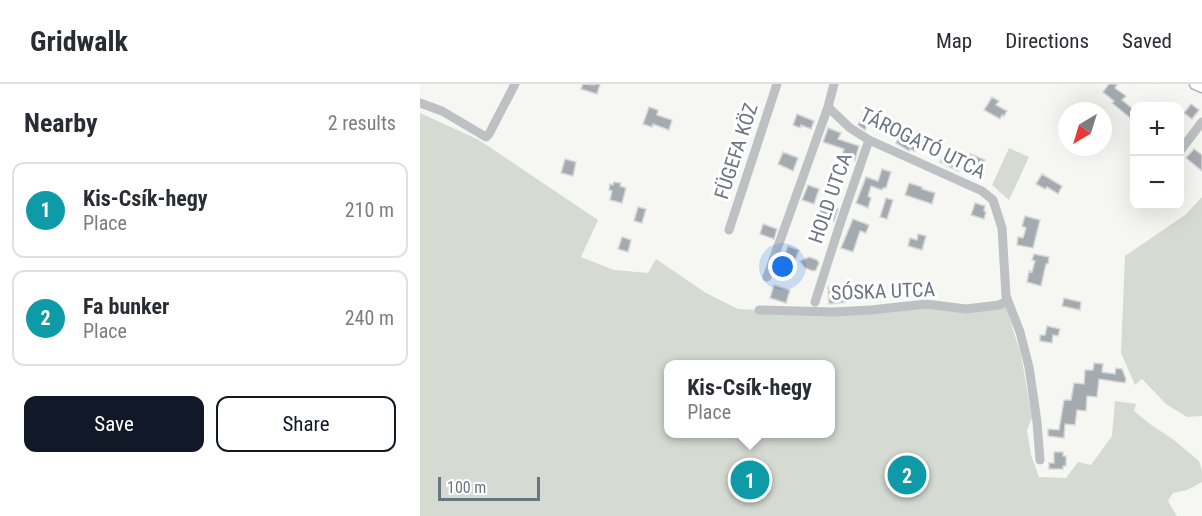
<!DOCTYPE html>
<meta charset="utf-8">
<style>
:root{--surface:#fff;--page:#f2f2f3;--text:#2b2b33;--muted:#7c7c81;--line:#e1e1e2;--accent:#111827}
body{margin:0;font-family:"Roboto Condensed",sans-serif;background:var(--page);color:var(--text)}
.controls{position:absolute;right:18px;top:18px;display:grid;overflow:hidden;border-radius:12px;box-shadow:0 6px 24px #0002}
.controls button{width:54px;height:54px;display:grid;place-items:center;padding:0;border:0;border-bottom:2px solid var(--line);background:var(--surface);color:var(--text);font:30px sans-serif}
.compass{position:absolute;left:638px;top:18px;width:54px;height:54px;border-radius:50%;background:var(--surface);box-shadow:0 6px 24px #0002;rotate:218deg}
.scale{position:absolute;left:18px;bottom:15px;width:102px;box-sizing:border-box;padding-left:6px;border:3px solid #697580;border-top:0;font-size:16px;line-height:21px;white-space:nowrap;color:#697580;-webkit-text-stroke:4px #fff;paint-order:stroke}
.you{position:absolute;left:363px;top:183px;width:21px;height:21px;margin:-15px;border:4px solid #fff;border-radius:50%;background:#1a73e8;box-shadow:0 0 0 9px #1a73e833}
.badge{display:grid;place-items:center;width:39px;height:39px;border-radius:50%;background:var(--accent);color:#fff;font-size:20px;font-weight:700}
.pin{position:absolute;translate:-50% -50%;border:3px solid #fff;box-shadow:0 2px 6px #0006}
.popup{position:absolute;left:244px;top:276px;width:171px;height:78px;box-sizing:border-box;display:grid;place-content:center;border-radius:12px;background:var(--surface);filter:drop-shadow(0 2px 4px #0005);font-size:20px;white-space:nowrap;color:var(--muted)}
.popup b{font-size:22px;color:var(--text)}
.popup::after{content:'';position:absolute;left:50%;top:100%;margin-left:-12px;border:12px solid transparent;border-top-color:var(--surface)}
.list{margin:0;padding:0;list-style:none}
h2{display:flex;justify-content:space-between;align-items:center;height:78px;margin:0;padding:0 24px;font-size:26px}
h2 small{font-size:20px;font-weight:400;color:var(--muted)}
.list li{display:grid;grid-template-columns:39px 1fr auto;gap:18px;align-items:center;box-sizing:border-box;height:96px;margin:0 12px 12px;padding:0 12px;border:2px solid var(--line);border-radius:12px}
.list b{display:block;font-size:22px;white-space:nowrap}
.list p{margin:0;font-size:20px;white-space:nowrap;color:var(--muted)}
.list em{font-size:20px;font-style:normal;color:var(--muted)}
.actions{display:flex;gap:12px;padding:18px 24px}
.actions a{flex:1;padding:14px 0;border:2px solid var(--accent);border-radius:12px;text-align:center;font-size:21px;color:var(--accent)}
.actions .main{background:var(--accent);color:#fff}
.map{position:relative;flex:none;width:782px;height:432px;overflow:hidden}
header{display:flex;align-items:center;gap:36px;box-sizing:border-box;height:84px;padding:0 30px;background:var(--surface);border-bottom:2px solid var(--line)}
header strong{font-size:28px}
nav{display:flex;gap:33px;margin-inline-start:auto;font-size:21px}
main{display:flex}
aside{flex:1;background:var(--surface)}
.map>svg:first-child{display:block}
</style>
<header>
<strong>Gridwalk</strong>
<nav><a>Map</a><a>Directions</a><a>Saved</a></nav>
</header>
<main>
<aside>
<h2>Nearby<small>2 results</small></h2>
<ul class="list">
<li><span class="badge" style="background:#0f9aa8">1</span><div><b>Kis-Csík-hegy</b><p>Place</p></div><em>210 m</em></li>
<li><span class="badge" style="background:#0f9aa8">2</span><div><b>Fa bunker</b><p>Place</p></div><em>240 m</em></li>
</ul>
<div class="actions"><a class="main">Save</a><a>Share</a></div>
</aside>
<div class="map">
<svg width="782" height="432" viewBox="0 0 782 432">
<rect width="100%" height="100%" fill="#f6f6f3"/>
<path fill="#d5dad3" fill-rule="evenodd" d="M 0,29 L 59,56 L 178,136 L 161,173 L 194,186 L 228,189 L 236,175 L 286,209 L 318,225 L 339,226 L 513,223 L 539,227 L 586,223 L 601,271 L 612,334 L 607,346 L 611,371 L 619,393 L 646,394 L 658,378 L 671,381 L 692,352 L 695,317 L 716,320 L 714,327 L 730,340 L 754,356 L 779,377 L 782,387 L 782,398 L 767,406 L 753,409 L 748,417 L 757,432 L 0,432 ZM 249,280 L 411,280 L 411,350 L 249,350 Z
M 589,64 L 609,73 L 589,116 L 572,101 Z
M 782,113 L 782,332 L 767,333 L 746,320 L 722,295 L 715,301 L 701,269 L 705,172 L 765,131 Z"/>
<path fill="#a4abb0" stroke="#d7d7d6" stroke-width="1.5" d="M 163,0 L 174,1 L 174,0 L 180,0 L 177,10 L 161,5 Z
M 689,0 L 697,0 L 695,4 L 706,12 L 702,16 L 714,26 L 714,37 L 692,19 L 694,17 L 683,8 Z
M 572,13 L 579,17 L 576,21 L 587,27 L 584,32 L 582,31 L 580,35 L 564,26 Z
M 771,20 L 779,26 L 772,35 L 764,29 Z
M 229,23 L 238,26 L 237,31 L 252,36 L 249,46 L 233,40 L 232,43 L 223,40 Z
M 446,23 L 453,26 L 445,46 L 438,41 Z
M 377,30 L 394,37 L 391,45 L 381,41 L 380,44 L 373,41 Z
M 408,44 L 421,49 L 418,55 L 439,62 L 435,76 L 422,71 L 424,65 L 403,58 Z
M 482,46 L 496,52 L 497,50 L 502,52 L 500,55 L 502,56 L 494,67 L 490,65 L 489,67 L 476,59 Z
M 533,64 L 549,72 L 550,70 L 565,76 L 562,84 L 557,82 L 556,86 L 541,81 L 538,87 L 520,78 L 526,66 L 531,69 Z
M 774,65 L 782,71 L 782,87 L 766,74 Z
M 363,68 L 378,74 L 373,87 L 358,80 Z
M 145,75 L 156,78 L 153,92 L 141,89 Z
M 462,85 L 471,88 L 466,104 L 463,104 L 462,106 L 451,102 L 448,112 L 451,114 L 448,124 L 436,119 L 446,93 L 458,97 Z
M 622,90 L 642,102 L 638,110 L 627,103 L 625,105 L 616,100 Z
M 194,98 L 201,99 L 200,102 L 206,104 L 202,119 L 190,116 L 192,107 L 189,106 L 190,100 L 193,101 Z
M 489,99 L 502,103 L 502,105 L 515,109 L 512,120 L 485,111 Z
M 388,101 L 399,105 L 394,120 L 382,116 Z
M 466,114 L 473,116 L 467,135 L 460,133 Z
M 555,119 L 565,122 L 564,127 L 566,128 L 564,135 L 551,131 Z
M 402,120 L 418,125 L 414,137 L 399,132 Z
M 218,123 L 226,125 L 222,139 L 214,137 Z
M 605,132 L 620,136 L 613,164 L 597,161 L 598,153 L 603,154 L 606,144 L 602,142 Z
M 433,135 L 449,141 L 446,149 L 440,147 L 433,168 L 421,164 Z
M 343,140 L 357,145 L 354,155 L 340,150 Z
M 498,150 L 506,152 L 502,166 L 488,162 L 490,154 L 497,156 Z
M 202,153 L 211,156 L 208,168 L 198,165 Z
M 368,162 L 379,166 L 374,179 L 361,174 L 363,169 L 365,170 Z
M 614,170 L 629,173 L 628,180 L 626,180 L 621,202 L 607,198 L 609,187 L 612,188 L 615,177 L 612,176 Z
M 389,173 L 397,176 L 399,179 L 396,186 L 393,187 L 385,184 L 380,177 Z
M 354,201 L 370,206 L 366,219 L 350,214 Z
M 408,203 L 417,203 L 417,207 L 421,207 L 422,210 L 426,209 L 426,218 L 409,220 Z
M 644,214 L 661,218 L 660,226 L 642,222 Z
M 627,242 L 640,245 L 638,252 L 633,251 L 632,259 L 620,257 L 620,251 L 625,251 Z
M 674,279 L 683,280 L 682,288 L 695,290 L 696,284 L 702,285 L 706,295 L 705,299 L 679,295 L 677,313 L 667,312 L 666,327 L 657,326 L 655,341 L 645,340 L 644,354 L 628,352 L 628,345 L 639,346 L 644,316 L 651,316 L 654,299 L 664,300 L 665,286 L 673,286 Z
M 634,368 L 643,368 L 643,372 L 646,372 L 646,382 L 643,382 L 643,385 L 629,385 L 629,379 L 634,379 Z"/>
<g fill="none" stroke-linecap="round" stroke-linejoin="round">
<g stroke="#b2b5b9" stroke-width="13">
<path id="major" d="M 775,0 L 782,3"/>
</g>
<path stroke="#bec1c4" stroke-width="9" d="M 0,19 L 22,27 L 66,53 L 69,50 L 95,0
M 408,23 L 430,44 L 449,56 L 562,107 L 573,116 L 582,144 L 586,212 L 600,248 L 609,283 L 617,338 L 620,376
M 760,67 L 782,38
M 309,146 L 357,0
M 347,193 L 408,23 L 414,0
M 395,218 L 421,137 L 449,56
M 339,226 L 413,228 L 451,226 L 506,220 L 546,225 L 579,221 L 587,217"/>
<use href="#major" stroke="#fff" stroke-width="10"/>
</g>
<g text-anchor="middle" stroke-width="6" stroke-linejoin="round" paint-order="stroke">
<g font-size="20" fill="#697580" stroke="#fff">
<text transform="translate(503 59) rotate(26)" y="7">TÁROGATÓ UTCA</text>
<text transform="translate(316 67) rotate(-72)" y="7">FÜGEFA KÖZ</text>
<text transform="translate(410 114) rotate(-71)" y="7">HOLD UTCA</text>
<text transform="translate(463 207) rotate(-2)" y="7">SÓSKA UTCA</text>
</g>
</g>
</svg>
<div class="controls">
<button>+</button>
<button>−</button>
</div>
<svg class="compass" viewBox="-18 -18 36 36"><path d="M0-13l5 13h-10z" fill="#e53935"/><path d="M0 13l5-13h-10z" fill="#7c7c81"/></svg>
<div class="scale">100 m</div>
<div class="you"></div>
<div class="pin badge" style="left:330px;top:396px;background:#0f9aa8">1</div>
<div class="popup"><b>Kis-Csík-hegy</b>Place</div>
<div class="pin badge" style="left:487px;top:391px;background:#0f9aa8">2</div>
</div>
</main>
